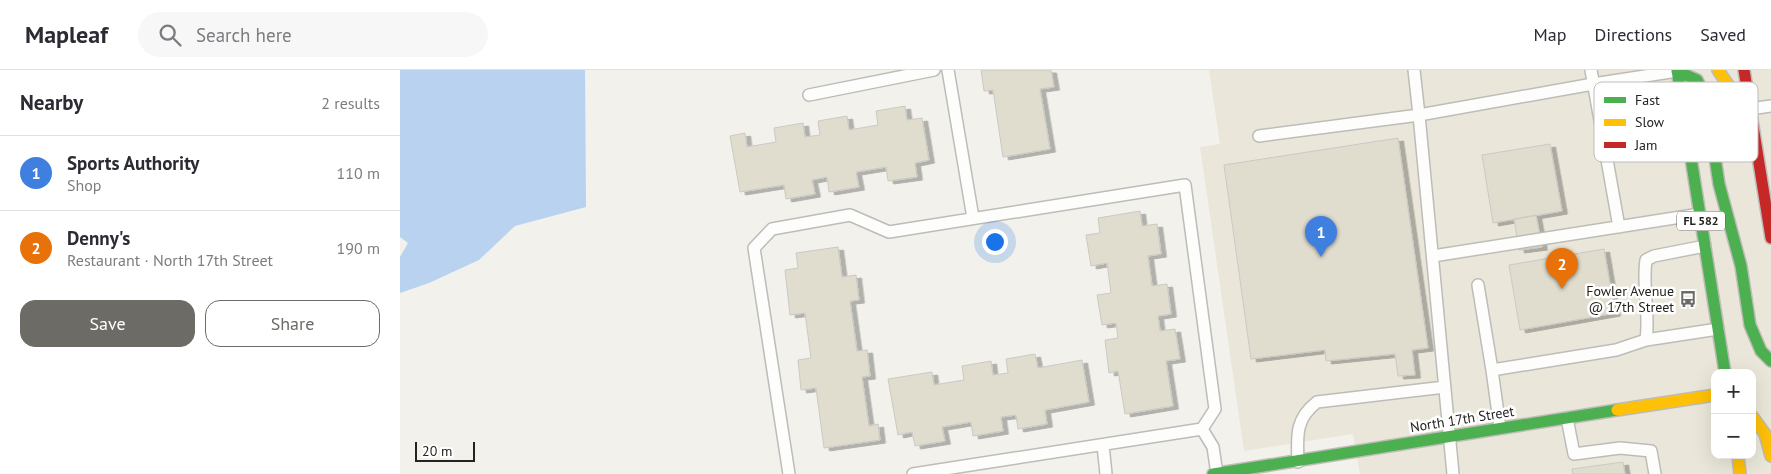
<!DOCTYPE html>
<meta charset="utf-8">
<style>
:root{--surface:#fff;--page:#f7f7f7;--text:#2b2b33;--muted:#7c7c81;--line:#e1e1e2;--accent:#6c6b66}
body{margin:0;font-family:"PT Sans",sans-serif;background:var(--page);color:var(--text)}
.controls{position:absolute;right:15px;bottom:15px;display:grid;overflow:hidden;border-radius:10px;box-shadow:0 5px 20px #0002}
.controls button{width:45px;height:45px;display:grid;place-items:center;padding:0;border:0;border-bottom:1px solid var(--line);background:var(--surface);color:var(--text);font:25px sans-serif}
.scale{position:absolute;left:15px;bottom:12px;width:60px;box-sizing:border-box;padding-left:5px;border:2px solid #24231f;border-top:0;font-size:14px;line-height:18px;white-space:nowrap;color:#24231f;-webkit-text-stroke:4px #fff;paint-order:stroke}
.you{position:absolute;left:594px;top:171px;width:18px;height:18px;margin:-12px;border:4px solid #fff;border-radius:50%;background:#1a73e8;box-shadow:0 0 0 8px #1a73e833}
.badge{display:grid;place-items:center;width:32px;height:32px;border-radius:50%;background:var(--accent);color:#fff;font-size:16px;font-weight:700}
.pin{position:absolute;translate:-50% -41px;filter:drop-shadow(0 1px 2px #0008)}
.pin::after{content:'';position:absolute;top:26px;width:18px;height:15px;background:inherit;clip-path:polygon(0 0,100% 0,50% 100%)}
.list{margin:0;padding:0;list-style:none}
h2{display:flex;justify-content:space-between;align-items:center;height:65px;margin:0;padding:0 20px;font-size:21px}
h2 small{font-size:16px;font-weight:400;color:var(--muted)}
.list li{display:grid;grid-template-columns:32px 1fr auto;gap:15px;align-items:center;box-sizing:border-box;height:75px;padding:0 20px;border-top:1px solid var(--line)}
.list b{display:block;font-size:19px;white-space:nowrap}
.list p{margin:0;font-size:16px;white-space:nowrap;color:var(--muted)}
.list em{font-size:16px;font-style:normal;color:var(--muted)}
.actions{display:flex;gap:10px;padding:15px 20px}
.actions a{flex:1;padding:11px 0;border:1px solid var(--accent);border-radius:15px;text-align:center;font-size:18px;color:var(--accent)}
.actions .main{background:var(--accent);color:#fff}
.icon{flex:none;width:28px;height:28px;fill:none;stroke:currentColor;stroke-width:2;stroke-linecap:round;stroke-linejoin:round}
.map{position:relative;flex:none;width:1371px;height:404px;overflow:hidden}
header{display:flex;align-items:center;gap:30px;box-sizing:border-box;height:70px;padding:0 25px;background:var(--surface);border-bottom:1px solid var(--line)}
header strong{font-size:24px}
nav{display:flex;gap:28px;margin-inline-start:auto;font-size:18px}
.search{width:350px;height:45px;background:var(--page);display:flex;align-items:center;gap:12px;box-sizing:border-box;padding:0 18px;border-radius:28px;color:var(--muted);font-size:19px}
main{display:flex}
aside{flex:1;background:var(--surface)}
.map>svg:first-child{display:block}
</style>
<header>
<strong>Mapleaf</strong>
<div class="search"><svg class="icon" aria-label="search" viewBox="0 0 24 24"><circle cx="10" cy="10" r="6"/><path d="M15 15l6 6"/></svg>Search here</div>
<nav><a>Map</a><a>Directions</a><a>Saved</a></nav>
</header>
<main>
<aside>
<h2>Nearby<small>2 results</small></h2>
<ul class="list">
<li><span class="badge" style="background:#3f7fe0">1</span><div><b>Sports Authority</b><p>Shop</p></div><em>110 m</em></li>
<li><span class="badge" style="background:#e8710a">2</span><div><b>Denny's</b><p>Restaurant · North 17th Street</p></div><em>190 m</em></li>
</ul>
<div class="actions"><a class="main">Save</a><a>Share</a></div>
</aside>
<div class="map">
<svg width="1371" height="404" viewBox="0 0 1371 404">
<defs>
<filter id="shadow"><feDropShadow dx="5.5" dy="3" stdDeviation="0" flood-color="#0004"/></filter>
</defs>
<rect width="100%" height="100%" fill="#f2f1eb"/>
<path fill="#eae7da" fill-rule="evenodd" d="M 809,0 L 1371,0 L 1371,404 L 960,404 L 953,364 L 844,381 L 800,77 L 820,74 ZM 1315,303 L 1352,303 L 1352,385 L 1315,385 Z"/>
<path fill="#b9d2f0" d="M 0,0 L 185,0 L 186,137 L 115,156 L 79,190 L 29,213 L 0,223 L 0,187 L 8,173 L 0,167 Z"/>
<path fill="#e0ddcf" stroke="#cac9c4" filter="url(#shadow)" d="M 581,0 L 651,0 L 654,17 L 640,19 L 650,79 L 603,87 L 593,20 L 584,21 Z
M 505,36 L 507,50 L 522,48 L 529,90 L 515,93 L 517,107 L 488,111 L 486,97 L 456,102 L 459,117 L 429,122 L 427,107 L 412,110 L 415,124 L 386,129 L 384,115 L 340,122 L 330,66 L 345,63 L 347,77 L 376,72 L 374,58 L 403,53 L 405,67 L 420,65 L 418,51 L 447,46 L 449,60 L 478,55 L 476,41 Z
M 998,68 L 1028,278 L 1012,280 L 1015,305 L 998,306 L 995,284 L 926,291 L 925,280 L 851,289 L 824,95 Z
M 1150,74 L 1162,141 L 1093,153 L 1082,85 Z
M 740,141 L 742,156 L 757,154 L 761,184 L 748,186 L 752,216 L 767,214 L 771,244 L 758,246 L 760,261 L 775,259 L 780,289 L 766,291 L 773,336 L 725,344 L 718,301 L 709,303 L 705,270 L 718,268 L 716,253 L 702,255 L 697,225 L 711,223 L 707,193 L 691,196 L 686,165 L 700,163 L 698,148 Z
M 1136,145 L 1142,177 L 1119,180 L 1114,149 Z
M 438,177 L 442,207 L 456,205 L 459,230 L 450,231 L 457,281 L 467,280 L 470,306 L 462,307 L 469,356 L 478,354 L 480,370 L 424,378 L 416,318 L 401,320 L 398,290 L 411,288 L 405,243 L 390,245 L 385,200 L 398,198 L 396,183 Z
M 1204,179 L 1215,243 L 1120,260 L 1109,195 Z
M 635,284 L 638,298 L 682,290 L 689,332 L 645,340 L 647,354 L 618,359 L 616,345 L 601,347 L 603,361 L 573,366 L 571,352 L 542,357 L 545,371 L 515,376 L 512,362 L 498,365 L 488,309 L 532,302 L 534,315 L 564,310 L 562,296 L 591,291 L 593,305 L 608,303 L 606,289 Z
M 1223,392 L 1225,404 L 1173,404 L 1172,399 Z"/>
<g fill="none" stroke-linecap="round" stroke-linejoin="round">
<g stroke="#bdbcb8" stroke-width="14">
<path id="lane" d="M 548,0 L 573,148
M 1014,0 L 1019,45 L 1193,14 L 1277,1
M 1191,0 L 1219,157
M 409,25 L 534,0
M 1350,39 L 1371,36
M 859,66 L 1019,45 L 1053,404
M 1033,186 L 1300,144
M 1078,215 L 1092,300
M 1246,270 L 1318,259
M 1167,348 L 1174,384 L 1220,378 L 1251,381 L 1255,404
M 1100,358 L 1092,300 L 1216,280 L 1246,270 C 1250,243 1242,217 1246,190 L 1254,186 L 1305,176
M 802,359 L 813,377 L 817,404
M 703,375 L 706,404
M 898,392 C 897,366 895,349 917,332 L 1045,317
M 389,404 L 354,178 L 372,159 L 450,145 L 489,162 L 785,115 L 815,339 L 802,359 L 513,404"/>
</g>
<g stroke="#bdbcb8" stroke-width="14">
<path id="fast" d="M 1277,0 L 1325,303
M 1277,1 L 1297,10 L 1306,28 L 1319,114 L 1341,196 L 1350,255 L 1361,281 L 1371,291
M 813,404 L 1217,340"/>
</g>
<g stroke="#bdbcb8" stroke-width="14">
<path id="slow" d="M 1318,0 L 1349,46
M 1217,340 L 1315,325
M 1352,346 L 1365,364 L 1371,386
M 1338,385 L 1340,404"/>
</g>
<g stroke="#bdbcb8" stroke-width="14">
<path id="jam" d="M 1344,0 L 1371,168"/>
</g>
<use href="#lane" stroke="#fdfdfc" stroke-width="11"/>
<use href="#fast" stroke="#4caf50" stroke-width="11"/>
<use href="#slow" stroke="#ffc107" stroke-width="11"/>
<use href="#jam" stroke="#c62828" stroke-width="11"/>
</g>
<defs>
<g id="bus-bare" transform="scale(1.35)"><path d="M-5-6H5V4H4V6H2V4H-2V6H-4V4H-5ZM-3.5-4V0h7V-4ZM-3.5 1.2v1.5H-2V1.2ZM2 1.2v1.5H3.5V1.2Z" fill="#6c6b66" stroke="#fff" stroke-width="2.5" paint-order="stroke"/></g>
</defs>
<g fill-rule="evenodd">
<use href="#bus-bare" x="1288" y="229"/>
</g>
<g text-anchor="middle" stroke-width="5" stroke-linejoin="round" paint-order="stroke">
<rect fill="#fff" stroke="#666562" stroke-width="1" x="1277" y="141.5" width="48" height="19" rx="4"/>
<g font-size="12" font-weight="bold" fill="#24231f">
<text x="1301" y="155">FL 582</text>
</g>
<g font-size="14" fill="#24231f" stroke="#fff" text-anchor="end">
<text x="1274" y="226">Fowler Avenue<tspan x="1274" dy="16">@ 17th Street</tspan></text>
</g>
<g font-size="14" fill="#24231f" stroke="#fff">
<text transform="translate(1062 349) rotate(-9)" y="5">North 17th Street</text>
</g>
</g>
<rect x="1194" y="12" width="164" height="80" rx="8" fill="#fff" stroke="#bdbdbc" stroke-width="1"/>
<rect x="1204" y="27" width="22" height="6" fill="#4caf50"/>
<rect x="1204" y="49" width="22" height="7" fill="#ffc107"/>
<rect x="1204" y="72" width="22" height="6" fill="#c62828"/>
<g font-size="14" fill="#24231f">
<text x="1235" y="35">Fast</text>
<text x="1235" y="57">Slow</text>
<text x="1235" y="80">Jam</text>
</g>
</svg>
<div class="controls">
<button>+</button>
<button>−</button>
</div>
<div class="scale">20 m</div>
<div class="you"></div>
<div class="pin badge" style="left:921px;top:187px;background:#3f7fe0">1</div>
<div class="pin badge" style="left:1162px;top:219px;background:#e8710a">2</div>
</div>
</main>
